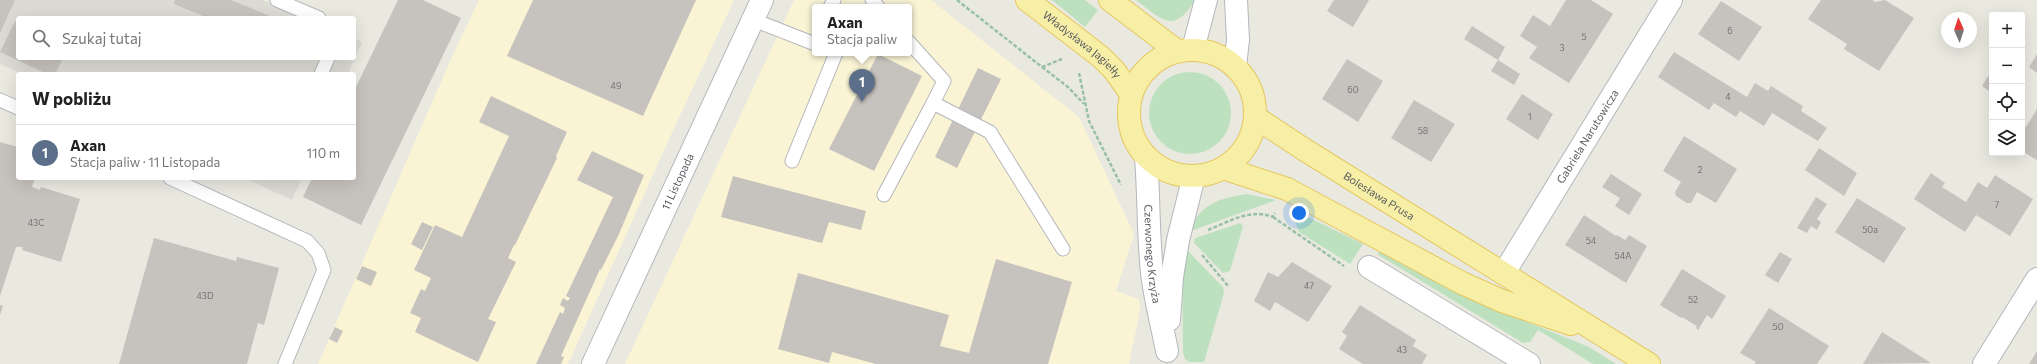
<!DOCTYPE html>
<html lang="pl">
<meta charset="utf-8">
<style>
:root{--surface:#fff;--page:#f6f6f6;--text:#222;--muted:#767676;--line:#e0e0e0;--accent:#111827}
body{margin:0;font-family:Commissioner,sans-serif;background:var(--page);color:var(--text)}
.controls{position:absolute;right:12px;top:12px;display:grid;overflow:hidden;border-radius:4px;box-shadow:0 4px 16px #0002}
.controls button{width:36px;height:36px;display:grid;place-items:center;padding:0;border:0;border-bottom:1px solid var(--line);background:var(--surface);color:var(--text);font:20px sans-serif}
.compass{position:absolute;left:1941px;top:12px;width:36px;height:36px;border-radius:50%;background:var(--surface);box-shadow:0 4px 16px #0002;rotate:357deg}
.you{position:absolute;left:1299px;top:213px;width:14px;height:14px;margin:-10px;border:3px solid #fff;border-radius:50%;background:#1a73e8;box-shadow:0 0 0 6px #1a73e833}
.badge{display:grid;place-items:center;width:26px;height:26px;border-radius:50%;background:var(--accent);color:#fff;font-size:13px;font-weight:700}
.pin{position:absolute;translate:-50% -33px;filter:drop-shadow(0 1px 2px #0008)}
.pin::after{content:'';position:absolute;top:21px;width:14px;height:12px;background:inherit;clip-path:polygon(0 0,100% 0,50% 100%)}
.popup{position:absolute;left:812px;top:4px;width:100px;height:52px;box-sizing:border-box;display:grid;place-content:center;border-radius:4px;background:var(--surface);filter:drop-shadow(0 1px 3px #0005);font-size:13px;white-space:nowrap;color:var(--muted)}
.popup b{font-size:15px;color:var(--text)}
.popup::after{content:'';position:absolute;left:50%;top:100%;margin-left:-8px;border:8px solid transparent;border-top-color:var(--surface)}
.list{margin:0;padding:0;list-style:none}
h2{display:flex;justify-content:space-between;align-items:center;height:52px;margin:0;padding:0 16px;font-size:17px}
h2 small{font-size:13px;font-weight:400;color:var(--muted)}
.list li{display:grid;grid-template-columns:26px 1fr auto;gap:12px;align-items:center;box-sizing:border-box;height:56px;padding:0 16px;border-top:1px solid var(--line)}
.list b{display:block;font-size:15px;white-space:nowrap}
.list p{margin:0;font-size:13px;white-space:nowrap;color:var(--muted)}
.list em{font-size:13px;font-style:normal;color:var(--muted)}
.icon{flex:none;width:22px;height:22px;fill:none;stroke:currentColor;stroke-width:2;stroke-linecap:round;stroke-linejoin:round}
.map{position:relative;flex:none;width:2037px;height:364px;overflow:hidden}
.search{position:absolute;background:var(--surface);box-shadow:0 4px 16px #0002;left:16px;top:16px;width:340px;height:44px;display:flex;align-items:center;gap:10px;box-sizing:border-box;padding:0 14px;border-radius:4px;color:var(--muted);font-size:15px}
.panel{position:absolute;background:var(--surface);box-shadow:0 4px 16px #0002;left:16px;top:72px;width:340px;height:108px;border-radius:4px}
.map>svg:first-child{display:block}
</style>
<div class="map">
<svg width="2037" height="364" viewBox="0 0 2037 364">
<rect width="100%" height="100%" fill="#eae9e0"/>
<path fill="#faf4d5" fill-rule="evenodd" d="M 479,0 L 734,0 L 669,139 L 568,364 L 318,364 L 451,59 Z
M 794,0 L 931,0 L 1079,117 L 1134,234 L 1116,291 L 1139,299 L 1140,310 L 1129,364 L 625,364 ZM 815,7 L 909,7 L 909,53 L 815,53 Z"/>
<path fill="#dcdad4" d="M 0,0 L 262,0 L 305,18 L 18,18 L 18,58 L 354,58 L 354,38 L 362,42 L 348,74 L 22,74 L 0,64 Z
M 244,178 L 302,178 L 292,200 Z"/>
<path fill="#bde1bf" d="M 1052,0 L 1085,0 L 1098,10 L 1085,27 Z
M 1136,0 L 1195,0 C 1174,35 1162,20 1136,0 Z
M1149 113a41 41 0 1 1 82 0a41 41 0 1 1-82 0Z
M 1246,194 L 1276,200 L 1188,232 C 1201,204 1217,199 1246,194 Z
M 1290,208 L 1363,244 L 1350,264 L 1299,232 Z
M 1240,223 L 1243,226 L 1230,271 L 1223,273 L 1194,243 L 1195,238 Z
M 1185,248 L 1223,287 L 1224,293 L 1204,362 L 1189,362 L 1185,359 L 1183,353 L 1182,249 Z
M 1380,252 L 1487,306 L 1589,347 L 1616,364 L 1593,364 L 1538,330 L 1530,342 L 1523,343 L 1377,254 Z"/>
<path fill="#c6c2bd" d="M 0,0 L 15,0 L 0,33 Z
M 175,0 L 231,0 L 275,18 L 208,18 L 174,4 Z
M 398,0 L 423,0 L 461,18 L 361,225 L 303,197 L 312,178 L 354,178 L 354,91 Z
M 533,0 L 696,0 L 643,116 L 507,56 Z
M 1334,0 L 1369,0 L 1353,27 L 1327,11 Z
M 1566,0 L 1591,0 L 1613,14 L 1569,83 L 1529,58 L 1537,47 L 1520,36 L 1533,15 L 1550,26 Z
M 1821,0 L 1873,0 L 1875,2 L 1885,0 L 1914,18 L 1879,71 L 1844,49 L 1847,44 L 1808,19 Z
M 1721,1 L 1762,27 L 1739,61 L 1698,34 Z
M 15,21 L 18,23 L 18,58 L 63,58 L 55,74 L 47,74 L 0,52 Z
M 1472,26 L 1505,47 L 1498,60 L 1520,74 L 1514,85 L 1491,71 L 1498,60 L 1464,39 Z
M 1674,52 L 1747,97 L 1755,83 L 1768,91 L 1771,86 L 1803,106 L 1801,111 L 1827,128 L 1818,141 L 1772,113 L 1764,126 L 1740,111 L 1736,117 L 1714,103 L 1709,110 L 1658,77 Z
M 878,54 L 922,76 L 874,171 L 829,149 Z
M 2037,54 L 2037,73 L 2029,67 Z
M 1347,59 L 1383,81 L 1358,122 L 1322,99 Z
M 978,68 L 1001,79 L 957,168 L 935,157 Z
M 1992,70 L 1992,93 L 1982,86 Z
M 1522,94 L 1553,114 L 1538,140 L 1506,119 Z
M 491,96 L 567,132 L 556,156 L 557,158 L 515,245 L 514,245 L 508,258 L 516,262 L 488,319 L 496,322 L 478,362 L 415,332 L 421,318 L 410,313 L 421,289 L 425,291 L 431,278 L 414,270 L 435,225 L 462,237 L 509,136 L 479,122 Z
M 1414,100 L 1455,124 L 1431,162 L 1391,138 Z
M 2037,109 L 2037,160 L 2022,151 L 2022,125 L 2026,127 Z
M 1684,136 L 1737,169 L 1716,203 L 1697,192 L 1691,203 L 1687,203 L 1676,196 L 1675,192 L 1681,182 L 1663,171 Z
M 0,142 L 18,147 L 18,178 L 35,178 L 32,187 L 40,190 L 41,187 L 80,199 L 61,262 L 22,250 L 23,247 L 16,247 L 0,296 Z
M 1819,148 L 1857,173 L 1844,196 L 1805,170 Z
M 592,151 L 644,175 L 619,234 L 601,270 L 600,269 L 561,356 L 564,357 L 561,364 L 536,364 L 560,312 L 563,314 L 565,308 L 560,305 L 563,298 L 568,301 L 570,298 L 566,296 L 613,197 L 577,180 Z
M 1931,173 L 1945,183 L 1942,187 L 1966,202 L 1978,182 L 1987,188 L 1995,175 L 2033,199 L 2010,236 L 1976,215 L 1965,232 L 1914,199 Z
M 1611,174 L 1642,194 L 1629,215 L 1615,206 L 1620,198 L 1602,187 Z
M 733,176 L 866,211 L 861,230 L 829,222 L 822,243 L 721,217 Z
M 1816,197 L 1827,204 L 1817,219 L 1821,222 L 1817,230 L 1811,226 L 1807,233 L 1797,228 Z
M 1857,198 L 1906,228 L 1884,263 L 1835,232 Z
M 1584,215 L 1616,236 L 1617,235 L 1625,240 L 1629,235 L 1647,246 L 1626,283 L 1565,245 Z
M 422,222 L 433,227 L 422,250 L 411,244 Z
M 154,238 L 236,261 L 237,257 L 279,268 L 264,325 L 258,323 L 247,364 L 119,364 Z
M 1780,252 L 1792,259 L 1778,283 L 1765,275 Z
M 996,259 L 1072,282 L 1048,364 L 876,364 L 832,352 L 829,363 L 778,349 L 798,273 L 949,315 L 940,346 L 969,353 Z
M 1292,262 L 1332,286 L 1308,322 L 1275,302 L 1270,311 L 1254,301 L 1268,272 L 1278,277 Z
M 362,266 L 377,272 L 371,286 L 356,279 Z
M 1682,269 L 1726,296 L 1712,319 L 1707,315 L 1698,330 L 1696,328 L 1697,326 L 1682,317 L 1681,318 L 1660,305 Z
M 0,305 L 3,306 L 0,315 Z
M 1360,305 L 1416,340 L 1413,346 L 1427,355 L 1422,364 L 1363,364 L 1339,349 L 1347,336 L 1342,332 Z
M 1769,308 L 1829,346 L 1817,364 L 1754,364 L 1756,362 L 1740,353 Z
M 335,327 L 343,331 L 337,343 L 329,339 Z
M 1882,332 L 1912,351 L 1931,363 L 1863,364 Z
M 2037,351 L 2037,364 L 2029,364 Z"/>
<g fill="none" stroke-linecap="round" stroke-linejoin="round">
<g stroke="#b5b7bc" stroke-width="15">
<path id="service" d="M 277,0 L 319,18
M 872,0 L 878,7
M 830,7 L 834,0
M 754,20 L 815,44
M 909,42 L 944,81 L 933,103 L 990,132 L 1063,249
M 321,74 L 328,58
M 0,100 L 18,108
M 792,161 L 836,53
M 170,178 L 307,241 L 318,253 L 324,270 L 285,364
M 884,195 L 933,103"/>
</g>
<g stroke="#b5b7bc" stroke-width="24">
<g id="minor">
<path d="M 1193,49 L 1206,0"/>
<path d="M 1235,66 L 1238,40 L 1236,0"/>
<path id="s1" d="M 1146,157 C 1149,196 1148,234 1152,273 C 1155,299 1162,325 1167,351"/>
<path d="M 1369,267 L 1529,364"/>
<path id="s2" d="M 1504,273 L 1671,0"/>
<path d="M 1169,320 L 1172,277 L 1178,240 L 1194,176"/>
<path id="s3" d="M 593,364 L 762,0"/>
<path d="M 1984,364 L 2037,279"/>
</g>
</g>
<g stroke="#e5c75e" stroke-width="24">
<g id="primary">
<path id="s4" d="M 1027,0 L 1101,57 L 1114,70 L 1131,94"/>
<path d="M 1110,0 L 1177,51"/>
<circle cx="1192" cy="113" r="63"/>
<path id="s5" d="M 1255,117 L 1305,150 L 1649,364"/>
<path d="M 1223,168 L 1287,189 L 1462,283 L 1502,301 L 1571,324"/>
</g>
</g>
<path stroke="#98c0a6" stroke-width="2.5" stroke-dasharray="4 2" stroke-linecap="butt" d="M 957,0 L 1042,67 L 1062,59
M 1042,67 L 1068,87 L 1084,104
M 1079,73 L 1089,121 L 1121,185
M 1273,217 L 1344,266
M 1208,230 C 1228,222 1250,208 1273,217 L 1275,213
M 1202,255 L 1229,287"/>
<use href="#service" stroke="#fff" stroke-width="13"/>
<use href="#minor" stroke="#fff" stroke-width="22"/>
<use href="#primary" stroke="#f8efa7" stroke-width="22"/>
</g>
<g text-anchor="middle" stroke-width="3" stroke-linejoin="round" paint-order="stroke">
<g font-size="9" fill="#747577">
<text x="1730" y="34">6</text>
<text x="1584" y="40">5</text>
<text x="1562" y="51">3</text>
<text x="616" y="89">49</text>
<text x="1353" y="93">60</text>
<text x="1728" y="100">4</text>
<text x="1530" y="120">1</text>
<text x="1423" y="134">58</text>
<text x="1700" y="173">2</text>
<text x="1997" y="208">7</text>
<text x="36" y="226">43C</text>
<text x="1870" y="233">50a</text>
<text x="1591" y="244">54</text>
<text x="1623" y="259">54A</text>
<text x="1309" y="289">47</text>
<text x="205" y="299">43D</text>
<text x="1693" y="303">52</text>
<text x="1778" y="330">50</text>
<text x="1402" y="353">43</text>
</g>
<g font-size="11" fill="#585b60" stroke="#fff">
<text dy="4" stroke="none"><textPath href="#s4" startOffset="71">Władysława Jagiełły</textPath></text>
<text dy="4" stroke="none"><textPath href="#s2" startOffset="160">Gabriela Narutowicza</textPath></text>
<text dy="4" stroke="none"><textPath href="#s3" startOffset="201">11 Listopada</textPath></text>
<text dy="4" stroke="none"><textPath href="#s5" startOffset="147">Bolesława Prusa</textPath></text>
<text dy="4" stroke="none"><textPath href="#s1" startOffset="97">Czerwonego Krzyża</textPath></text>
</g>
</g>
</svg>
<div class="controls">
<button>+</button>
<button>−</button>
<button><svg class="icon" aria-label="locate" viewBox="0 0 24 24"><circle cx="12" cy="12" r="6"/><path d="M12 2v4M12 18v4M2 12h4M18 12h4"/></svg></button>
<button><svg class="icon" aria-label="layers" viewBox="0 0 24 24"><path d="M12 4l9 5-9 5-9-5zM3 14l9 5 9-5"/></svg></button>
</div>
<svg class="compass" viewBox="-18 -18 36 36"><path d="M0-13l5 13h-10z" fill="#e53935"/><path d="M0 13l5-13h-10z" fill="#767676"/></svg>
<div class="you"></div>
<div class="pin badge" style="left:862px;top:102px;background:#5c6f8a">1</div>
<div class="popup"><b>Axan</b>Stacja paliw</div>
<div class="search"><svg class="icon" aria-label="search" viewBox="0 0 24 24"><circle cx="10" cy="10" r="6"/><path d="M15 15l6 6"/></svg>Szukaj tutaj</div>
<section class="panel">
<h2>W pobliżu<small></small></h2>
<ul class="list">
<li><span class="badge" style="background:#5c6f8a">1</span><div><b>Axan</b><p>Stacja paliw · 11 Listopada</p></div><em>110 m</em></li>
</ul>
</section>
</div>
